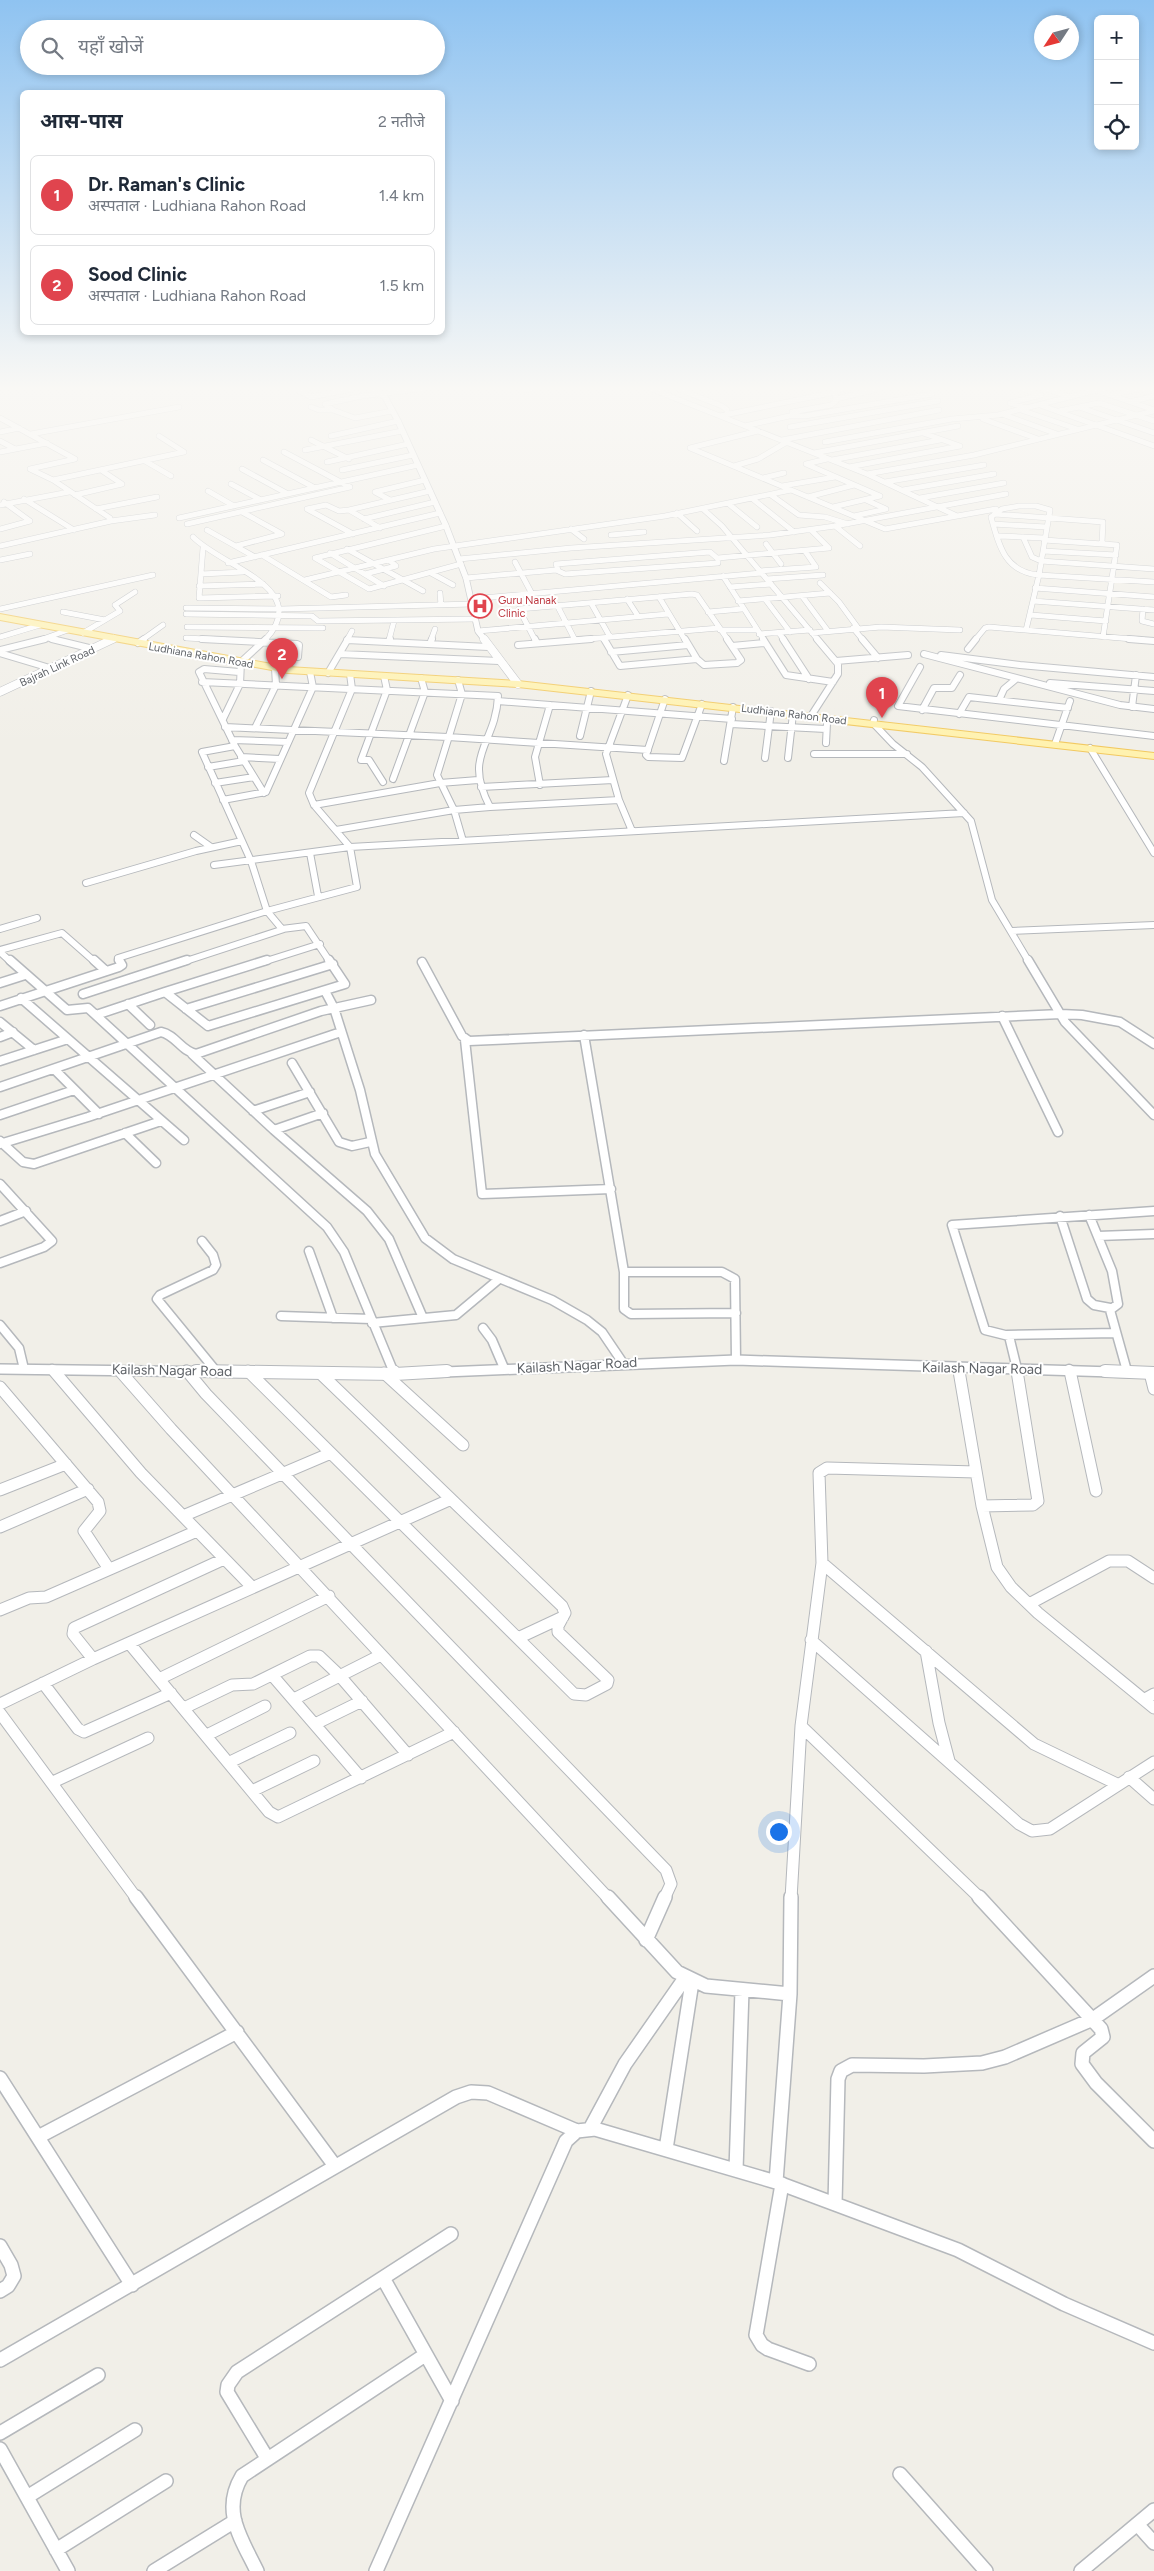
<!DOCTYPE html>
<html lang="hi">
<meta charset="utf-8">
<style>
:root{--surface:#fff;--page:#f2f2f3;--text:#1f2937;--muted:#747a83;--line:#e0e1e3;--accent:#7c3aed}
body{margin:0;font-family:Figtree,"Noto Sans Devanagari",sans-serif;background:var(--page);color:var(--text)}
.controls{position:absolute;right:15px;top:15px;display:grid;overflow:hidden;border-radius:8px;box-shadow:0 2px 8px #0003}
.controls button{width:45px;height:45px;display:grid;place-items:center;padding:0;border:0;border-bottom:1px solid var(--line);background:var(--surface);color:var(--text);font:25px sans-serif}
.compass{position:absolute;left:1034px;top:15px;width:45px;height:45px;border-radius:50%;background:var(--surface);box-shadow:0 2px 8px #0003;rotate:234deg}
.you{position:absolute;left:778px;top:1831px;width:18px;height:18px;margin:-12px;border:4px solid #fff;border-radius:50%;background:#1a73e8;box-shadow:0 0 0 8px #1a73e833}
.badge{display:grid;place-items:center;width:32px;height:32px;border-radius:50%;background:var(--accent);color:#fff;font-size:16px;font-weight:700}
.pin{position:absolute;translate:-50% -41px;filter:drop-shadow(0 1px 2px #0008)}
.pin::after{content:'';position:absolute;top:26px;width:18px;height:15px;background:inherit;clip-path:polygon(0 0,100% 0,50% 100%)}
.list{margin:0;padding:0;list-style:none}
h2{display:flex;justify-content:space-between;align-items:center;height:65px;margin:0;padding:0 20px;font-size:21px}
h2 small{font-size:16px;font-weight:400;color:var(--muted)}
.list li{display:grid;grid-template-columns:32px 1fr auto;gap:15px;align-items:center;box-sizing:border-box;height:80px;margin:0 10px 10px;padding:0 10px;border:1px solid var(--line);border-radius:8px}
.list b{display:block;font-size:19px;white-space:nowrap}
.list p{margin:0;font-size:16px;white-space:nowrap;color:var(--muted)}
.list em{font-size:16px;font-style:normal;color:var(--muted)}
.icon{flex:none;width:28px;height:28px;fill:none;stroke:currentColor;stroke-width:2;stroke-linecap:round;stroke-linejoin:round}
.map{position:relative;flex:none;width:1154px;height:2571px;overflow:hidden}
.search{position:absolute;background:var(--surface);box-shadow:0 2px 8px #0003;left:20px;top:20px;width:425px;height:55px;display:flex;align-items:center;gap:12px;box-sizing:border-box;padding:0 18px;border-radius:28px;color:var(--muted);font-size:19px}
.panel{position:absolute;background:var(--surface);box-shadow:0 2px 8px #0003;left:20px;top:90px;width:425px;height:245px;border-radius:8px}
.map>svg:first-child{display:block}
</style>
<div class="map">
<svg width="1154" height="2571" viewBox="0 0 1154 2571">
<rect width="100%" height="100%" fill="#f1efe8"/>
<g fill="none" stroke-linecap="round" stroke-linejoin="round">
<g stroke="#b5b8bc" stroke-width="6">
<path id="minor-far4" d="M 294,388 L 311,397 L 352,389
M 649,388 L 867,474 L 957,516
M 676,388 L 722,406 L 727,410 L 727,414
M 1020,388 L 1040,395
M 1043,388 L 1070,397
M 526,390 L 533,388
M 1096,390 L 1154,410
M 1145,392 L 1154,390
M 1111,395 L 1137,389
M 836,399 L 882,388
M 1130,402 L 1154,396
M 1040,405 L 1154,446
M 311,407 L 319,410 L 333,410 L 355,418 L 392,411
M 1079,407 L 1154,433
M 1026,408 L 1010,403 L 1041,395
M 333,410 L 325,404 L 362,396 L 427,388
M 1021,410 L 1077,429
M 1059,411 L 1099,403 L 1154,421
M 792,412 L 831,405 L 836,401 L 835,392 L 844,388
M 1002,414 L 1057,434
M 720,416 L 835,392
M 0,418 L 75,459 L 30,469 L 53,480
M 983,419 L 1038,439
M 745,426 L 789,416 L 805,416 L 932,394
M 790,427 L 938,401
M 758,431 L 690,448 L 885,529 L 996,509
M 0,432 L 19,428
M 31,434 L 179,407
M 331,436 L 398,421
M 311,440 L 349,459
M 782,440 L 939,410
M 0,441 L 15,449
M 825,442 L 952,419 L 998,415 L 1105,388
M 305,450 L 402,431
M 0,452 L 47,443
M 814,453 L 958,426
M 827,459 L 806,464 L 880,496 L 833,507
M 263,460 L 315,488
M 832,460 L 940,440
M 145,461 L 171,476
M 327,462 L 408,444
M 734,466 L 758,459 L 787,442
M 849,467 L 960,446 L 923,433
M 242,469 L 288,494
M 342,470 L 413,455
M 867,474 L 974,455 L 1154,411
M 763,478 L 784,473
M 885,482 L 984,465
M 231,484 L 261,500
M 782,486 L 835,477
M 903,490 L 994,474
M 208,491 L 234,506
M 75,495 L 122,484 L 101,470
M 771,495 L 799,515 L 825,517 L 848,524
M 808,497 L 854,485
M 920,498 L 1004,483
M 24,499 L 74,530
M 390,500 L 375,492 L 425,480
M 754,500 L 794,532
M 0,505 L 69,492
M 730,505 L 757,527
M 1019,506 L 1036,506 L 1050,510 L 1039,575 C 1005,572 999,546 991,517 L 1002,509 Z
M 96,509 L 157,497
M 703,509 L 722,526 L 818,640
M 349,510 L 339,511 L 326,505 L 307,509 L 353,534
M 677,513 L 697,531
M 995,514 L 1103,522 L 1102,543
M 854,516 L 886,509 L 866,500
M 179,518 L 418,465
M 364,519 L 435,502
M 111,521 L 155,515
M 187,524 L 350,487 L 284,452
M 993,524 L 1046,527
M 446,526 L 315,558 L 369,589 L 461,564
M 835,526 L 860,546
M 380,528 L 349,510 L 430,491
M 0,529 L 30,521 L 4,502
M 571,529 L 584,539
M 207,530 L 255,557
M 611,535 L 644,532
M 999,536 L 1044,538
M 193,537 C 222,567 314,588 265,640
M 1023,537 L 1032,557 L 1041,561 L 1154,569
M 1044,540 L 1117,545 L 1103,637
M 766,544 L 781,564
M 0,546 L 111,521 L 110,518 L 53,480 L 184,452 L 159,436
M 236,546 L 282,534 L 242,512
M 203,548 L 199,598 L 278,596
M 347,549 L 423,591
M 1043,551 L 1116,555
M 330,553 L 384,586
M 262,555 L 331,597 L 346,595
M 459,559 L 571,548 L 770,535 L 835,526 L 1006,494
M 0,560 L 30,554
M 515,562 L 532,594
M 228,563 L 440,513
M 558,570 L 556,564 L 710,552 L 717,558
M 759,571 L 816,567 L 805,551
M 431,573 L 453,585
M 201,574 L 243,572
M 365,574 L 396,566 L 389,560
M 1039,575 L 1154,582
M 723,576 L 764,640
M 466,578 L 556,570 L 565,574 L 718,563 L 718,558 L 829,548 L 811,530
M 767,579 L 823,575
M 305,580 L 434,549 L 665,516 L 791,490
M 820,583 L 839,602 L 858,628
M 199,586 L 263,584
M 730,587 L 771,584
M 1035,588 L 1154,597
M 440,593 L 441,605
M 802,596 L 828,631
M 659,597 L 685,640
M 472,599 L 761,573
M 627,599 L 638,616
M 765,599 L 790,632
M 738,601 L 830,593
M 1033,601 L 1154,610
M 591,603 L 610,637
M 557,605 L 575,640
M 186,608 L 281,609 L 473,604
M 0,609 L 153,575
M 1143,609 L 1142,621 L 1154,624
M 63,612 L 105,620
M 708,612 L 742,609
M 186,614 L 312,616 L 318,621 L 475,619
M 1031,615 L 1106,621
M 187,627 L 323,628
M 853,628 L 863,640
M 720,630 L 757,630
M 1026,630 L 1039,575
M 478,631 L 668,614
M 83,633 L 120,611 L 115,605 L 135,592
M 779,633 L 784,640
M 812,633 L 881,627 L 960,630
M 759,634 L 810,630
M 0,637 L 40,625
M 48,638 L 57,640
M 186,638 L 225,640
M 603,638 L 604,640
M 40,640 L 68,630
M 142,640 L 163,625
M 347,640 L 349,640
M 347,640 L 352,631
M 389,640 L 394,621
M 431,640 L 435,629
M 535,640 L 519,609 L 692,594 L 697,595 L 728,640
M 576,640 L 719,628
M 975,640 L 985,628 L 989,627 L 1144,640"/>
</g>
<g stroke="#b5b8bc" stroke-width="8">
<path id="minor-far3" d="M 52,639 L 93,649
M 202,639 L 297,644 L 299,645 L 298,657
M 535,639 L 537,643
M 604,639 L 620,666 L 697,659 L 685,639
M 763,639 L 786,675 L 833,682
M 783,639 L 809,679
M 862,639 L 878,658
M 1129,639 L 1154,641
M 347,640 L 488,647
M 389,642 L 390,639
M 138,643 L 144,639
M 430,644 L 432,639
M 518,645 L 591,639
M 732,646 L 765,643
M 968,649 L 976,639
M 0,650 L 45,639
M 611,652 L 688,645
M 0,653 L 53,669
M 340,654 L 499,661
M 924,654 L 1120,705 L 1154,709
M 941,655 L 1020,665 L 1154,677
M 697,659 L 704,665 L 737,663 L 741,660 L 727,639
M 836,661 L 908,655
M 920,667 L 898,706 L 1154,736
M 239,672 L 204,669 L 199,672 L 235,746 L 264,793
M 328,673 L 348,639
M 458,680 L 462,694 L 437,775 L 454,810 L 463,841
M 202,682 L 498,696 C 496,745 462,753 490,807 L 619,800 L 632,831
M 1050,683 L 1154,691
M 665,699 L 646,755 L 648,757 L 682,758 L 702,704
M 999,700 L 1004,689 L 1016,679
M 498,701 L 732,719
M 1132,707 L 1136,675
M 922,710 L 934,688 L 952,688 L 960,675
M 959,714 L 969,697 L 1068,708
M 811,716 L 838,674 L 838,664 L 817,639
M 223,719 L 240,684 L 241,662 L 266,639
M 874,720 L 873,723 L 893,744 L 922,767 L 971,821 L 992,900 L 1029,962
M 731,724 L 826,729
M 225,727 L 448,737 L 648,750
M 255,728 L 276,685 L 275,668
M 580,736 L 591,691
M 232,740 L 288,742
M 826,743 L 827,723
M 1055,744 L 1070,701
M 1090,748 L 1154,853
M 814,754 L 907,754
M 241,757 L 280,759
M 765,758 L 771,711
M 788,758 L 793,714
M 724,761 L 733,707
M 208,767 L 244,761
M 393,779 L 425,692 L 421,678
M 383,782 L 369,760 L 361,760 L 387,690 L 384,676
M 215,783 L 254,777
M 540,785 L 535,757 L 550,705
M 481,787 L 613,780
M 223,800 L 266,792 L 313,687 L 310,672
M 619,800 L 606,754 L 628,695
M 314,805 L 440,783 L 478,780
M 336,830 L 454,810 L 490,807
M 194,835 L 211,847
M 310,853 L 318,896
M 214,865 L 350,847 L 964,813
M 86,883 L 196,851 L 242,841
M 0,929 L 37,918
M 1012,931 L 1154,925
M 0,950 L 62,933 L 95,962
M 0,952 L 11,962
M 120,962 L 118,958 L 267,911 L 251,861 L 202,752 L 235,746
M 183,962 L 284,929
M 263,962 L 320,944
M 330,962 L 306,926 L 282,929 L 267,911 L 357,887 L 350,847 L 314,805 L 309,793 L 352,689 L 350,674"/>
</g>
<g stroke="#b5b8bc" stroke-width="11">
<path id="minor-far2" d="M 10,960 L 67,1010 L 88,1008 L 327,1227 L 344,1252 L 394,1373
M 94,960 L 106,971
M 1028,960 L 1065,1022 L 1154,1115
M 422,962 L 462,1036 L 469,1041 L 1061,1014 L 1082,1015 L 1120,1022 L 1154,1044
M 0,983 L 25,975
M 325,991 L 334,1008 L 360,1090 L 375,1154 L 425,1238 L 453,1259 L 552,1300 L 587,1320 L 602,1332 L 623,1363
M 165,992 L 267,960
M 83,994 L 187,960
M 21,998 L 184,1140
M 128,1004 L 150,1025
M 0,1006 L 119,967 L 122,965 L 119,960
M 186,1009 L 333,964
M 96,1015 L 165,992 L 208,1026 L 345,984 L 329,960
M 1002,1016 L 1058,1132
M 0,1022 L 34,1050
M 584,1035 L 624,1272 L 624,1309 L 631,1314 L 736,1313
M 0,1037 L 13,1032
M 465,1040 L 482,1194 L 611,1189
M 192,1054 L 274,1130 L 367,1211 L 389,1239 L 423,1318
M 0,1061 L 68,1039
M 292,1063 L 339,1142 L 352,1146 L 370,1142
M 54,1069 L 99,1114
M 0,1087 L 161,1032 C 176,1035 181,1051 196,1054 L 321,1011 L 371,1000
M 253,1111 L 310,1092
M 0,1115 L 74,1090
M 274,1130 L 323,1113
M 125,1133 L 156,1163
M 0,1141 L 23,1162 L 34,1164 L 161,1121
M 0,1144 L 88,1117 L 341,1032
M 0,1184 L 52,1241 L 44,1247 L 0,1263
M 1089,1215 L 1112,1271 L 1118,1304 L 1110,1310 L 1127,1371
M 1060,1216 L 1087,1299 L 1094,1305 L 1110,1308
M 0,1221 L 26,1211
M 1098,1236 L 1154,1234
M 202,1241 L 213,1255 L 216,1265 L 213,1270 L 160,1295 L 157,1299 L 216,1371
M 309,1251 L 333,1318
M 624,1272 L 722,1272 L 735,1279 L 736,1360
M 281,1316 L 371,1319
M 372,1323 L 456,1315 L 499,1279
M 0,1325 L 19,1348 L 24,1369
M 483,1328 L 492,1340 L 504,1368
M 1007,1335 L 1116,1333
M 958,1368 L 959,1373
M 52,1369 L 55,1373
M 118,1369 L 121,1373
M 1069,1369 L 1070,1373
M 186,1370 L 188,1373
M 248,1371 L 250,1373
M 1018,1373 L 1009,1336 L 985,1330 L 952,1225 L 1154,1211"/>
</g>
<g stroke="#b5b8bc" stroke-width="13">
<path id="minor-far1" d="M 54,1371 L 141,1473 L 252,1587
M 120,1371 L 171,1429 L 609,1899
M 187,1371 L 206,1394 L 666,1870 L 671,1884 L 664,1899
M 248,1371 L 574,1694 L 586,1695 L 607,1684 L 608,1680 L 558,1632 L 558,1626 L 565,1613 L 562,1606 L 320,1373
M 394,1371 L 395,1374
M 959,1371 L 982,1506 L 997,1567 L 1011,1587 L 1038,1613 L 1154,1708
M 1070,1371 L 1096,1491
M 384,1373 L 463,1445
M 1150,1373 L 1154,1389
M 0,1387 L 98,1502 L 100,1511 L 84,1531 L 109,1569
M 0,1490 L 66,1464
M 982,1506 L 1033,1505 L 1038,1501 L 1017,1371
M 183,1516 L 331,1453
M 0,1527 L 88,1489
M 822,1563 L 1034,1744 L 1117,1784
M 1029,1604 L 1109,1561 L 1128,1561 L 1154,1578
M 0,1610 L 29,1598 L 46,1597 L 197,1531
M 518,1638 L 563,1617
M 811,1640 L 1019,1824 L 1032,1831 L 1050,1829 L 1154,1762
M 129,1643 L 269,1812 L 278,1817 L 454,1732
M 926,1651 L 939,1723 L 949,1761
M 93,1659 L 73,1634 L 74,1628 L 224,1559
M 272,1675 L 361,1778
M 159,1679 L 329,1596
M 43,1683 L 78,1729 L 84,1732 L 171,1693
M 294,1699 L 381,1655
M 1145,1699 L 1154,1694
M 0,1704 L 93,1659 L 449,1500
M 184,1708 L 232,1685 L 253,1684 L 310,1656 L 319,1656 L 339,1675 L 408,1755
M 0,1713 L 137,1899
M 315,1724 L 362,1701
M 801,1726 L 981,1899
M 207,1735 L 265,1706
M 230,1762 L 290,1733
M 1129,1777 L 1154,1799
M 53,1782 L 148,1738
M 252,1791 L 314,1761
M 791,1899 L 801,1726 L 822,1563 L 819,1473 L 827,1468 L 976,1472"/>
</g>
<g stroke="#b5b8bc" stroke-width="16">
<path id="minor" d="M 136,1897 L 335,2166
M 608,1897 L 677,1972 L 706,1986 L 790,1994
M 979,1897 L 1101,2029 L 1103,2037 L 1083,2053 L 1082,2064 L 1096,2083 L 1154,2141
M 646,1940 L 665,1897
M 0,2078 L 132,2285
M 590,2129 L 625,2064 L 685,1978
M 38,2137 L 237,2032
M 666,2149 L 692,1982
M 736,2170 L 742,1990
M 776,2182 L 790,1994 L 791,1897
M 782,2184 L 756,2335 L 762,2345 L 768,2349 L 809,2364
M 835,2204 L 838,2079 L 841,2071 L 852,2065 L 924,2066 L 982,2063 L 1005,2057 L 1093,2019 L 1154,1976
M 0,2246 L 11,2265 L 14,2276 L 8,2286 L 0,2291
M 383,2278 L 452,2401
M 0,2360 L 456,2097 L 471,2092 L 488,2093 L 577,2131
M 0,2433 L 98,2375
M 0,2449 L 68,2571
M 267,2458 L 227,2392 L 228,2385 L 237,2372 L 451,2234
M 900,2474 L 986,2571
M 27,2497 L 135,2430
M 1137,2524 L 1154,2543
M 56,2550 L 166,2481
M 154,2571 L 235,2521
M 257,2571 C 241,2538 221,2511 242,2476 L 425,2355
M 376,2571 L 566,2141 L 577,2131 L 595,2129 L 776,2182 L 958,2250 L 1064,2304 L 1154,2343
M 1081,2571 L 1154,2510"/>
</g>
<g stroke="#b5b8bc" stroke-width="7">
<path id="tertiary-far3" d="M 374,388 L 385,397 L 398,421 L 446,526 L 466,578 L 478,631 L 485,640
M 111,640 L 113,639"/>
</g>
<g stroke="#b5b8bc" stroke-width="9">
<path id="tertiary-far2" d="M 484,639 L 518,684
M 0,692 L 113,639"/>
</g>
<g stroke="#b5b8bc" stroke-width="12">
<path id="tertiary-far1" d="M 0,1369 L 295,1373
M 421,1373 L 736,1360 L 1145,1373"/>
</g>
<g stroke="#b5b8bc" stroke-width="14">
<path id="tertiary" d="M 196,1371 L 395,1374 L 447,1371
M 1105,1371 L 1154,1373"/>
</g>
<g stroke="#f2c960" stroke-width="2">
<path id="primary" d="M 0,614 L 288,667 L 518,681 L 1154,753 L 1154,759 L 518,687 L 288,673 L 0,620 Z"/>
</g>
<use href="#minor-far4" stroke="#fff" stroke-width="5"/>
<use href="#minor-far3" stroke="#fff" stroke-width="6"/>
<use href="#minor-far2" stroke="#fff" stroke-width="8"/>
<use href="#minor-far1" stroke="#fff" stroke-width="11"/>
<use href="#minor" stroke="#fff" stroke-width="13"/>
<use href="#tertiary-far3" stroke="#fff" stroke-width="5.5"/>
<use href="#tertiary-far2" stroke="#fff" stroke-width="8"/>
<use href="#tertiary-far1" stroke="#fff" stroke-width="9"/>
<use href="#tertiary" stroke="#fff" stroke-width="12"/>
<use href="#primary" fill="#fff2af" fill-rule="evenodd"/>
</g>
<linearGradient id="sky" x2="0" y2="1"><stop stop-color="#8fc3f1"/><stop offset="0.52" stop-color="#f9f8f5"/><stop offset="1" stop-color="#f9f8f5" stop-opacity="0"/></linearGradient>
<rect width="1154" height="748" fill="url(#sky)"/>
<defs>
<g id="hospital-ring" transform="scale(1.25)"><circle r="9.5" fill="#fff" stroke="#e0444e" stroke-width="1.5"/><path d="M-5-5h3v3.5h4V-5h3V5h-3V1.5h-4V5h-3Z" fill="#e0444e"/></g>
</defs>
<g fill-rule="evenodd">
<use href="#hospital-ring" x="480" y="606"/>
</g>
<g text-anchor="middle" stroke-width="4" stroke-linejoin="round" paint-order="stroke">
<g font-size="11" fill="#be3a42" stroke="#fff" text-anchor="start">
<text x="498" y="604">Guru Nanak<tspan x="498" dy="13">Clinic</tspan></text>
</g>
<g font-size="11" fill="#5f6368" stroke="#fff">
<text transform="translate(201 655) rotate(10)" y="4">Ludhiana Rahon Road</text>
<text transform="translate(57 666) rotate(-25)" y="4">Bajrah Link Road</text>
<text transform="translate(794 714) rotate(7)" y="4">Ludhiana Rahon Road</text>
</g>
<g font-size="14" fill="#5f6368" stroke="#fff">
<text transform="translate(577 1365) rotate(-3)" y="5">Kailash Nagar Road</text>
<text transform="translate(982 1368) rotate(1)" y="5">Kailash Nagar Road</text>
<text transform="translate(172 1370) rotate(1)" y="5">Kailash Nagar Road</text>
</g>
</g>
</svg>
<div class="controls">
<button>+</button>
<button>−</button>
<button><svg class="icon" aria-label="locate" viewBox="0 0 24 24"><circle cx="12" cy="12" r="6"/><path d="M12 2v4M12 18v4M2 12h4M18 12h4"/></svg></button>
</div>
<svg class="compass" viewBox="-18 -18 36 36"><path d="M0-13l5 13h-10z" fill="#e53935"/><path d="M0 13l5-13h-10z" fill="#747a83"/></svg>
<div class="you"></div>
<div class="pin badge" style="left:882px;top:718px;background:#e0444e">1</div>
<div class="pin badge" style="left:282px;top:679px;background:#e0444e">2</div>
<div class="search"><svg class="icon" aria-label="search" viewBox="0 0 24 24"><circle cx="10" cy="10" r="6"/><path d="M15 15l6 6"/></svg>यहाँ खोजें</div>
<section class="panel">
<h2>आस-पास<small>2 नतीजे</small></h2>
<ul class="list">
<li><span class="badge" style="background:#e0444e">1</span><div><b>Dr. Raman's Clinic</b><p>अस्पताल · Ludhiana Rahon Road</p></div><em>1.4 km</em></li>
<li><span class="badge" style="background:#e0444e">2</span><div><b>Sood Clinic</b><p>अस्पताल · Ludhiana Rahon Road</p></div><em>1.5 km</em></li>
</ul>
</section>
</div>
